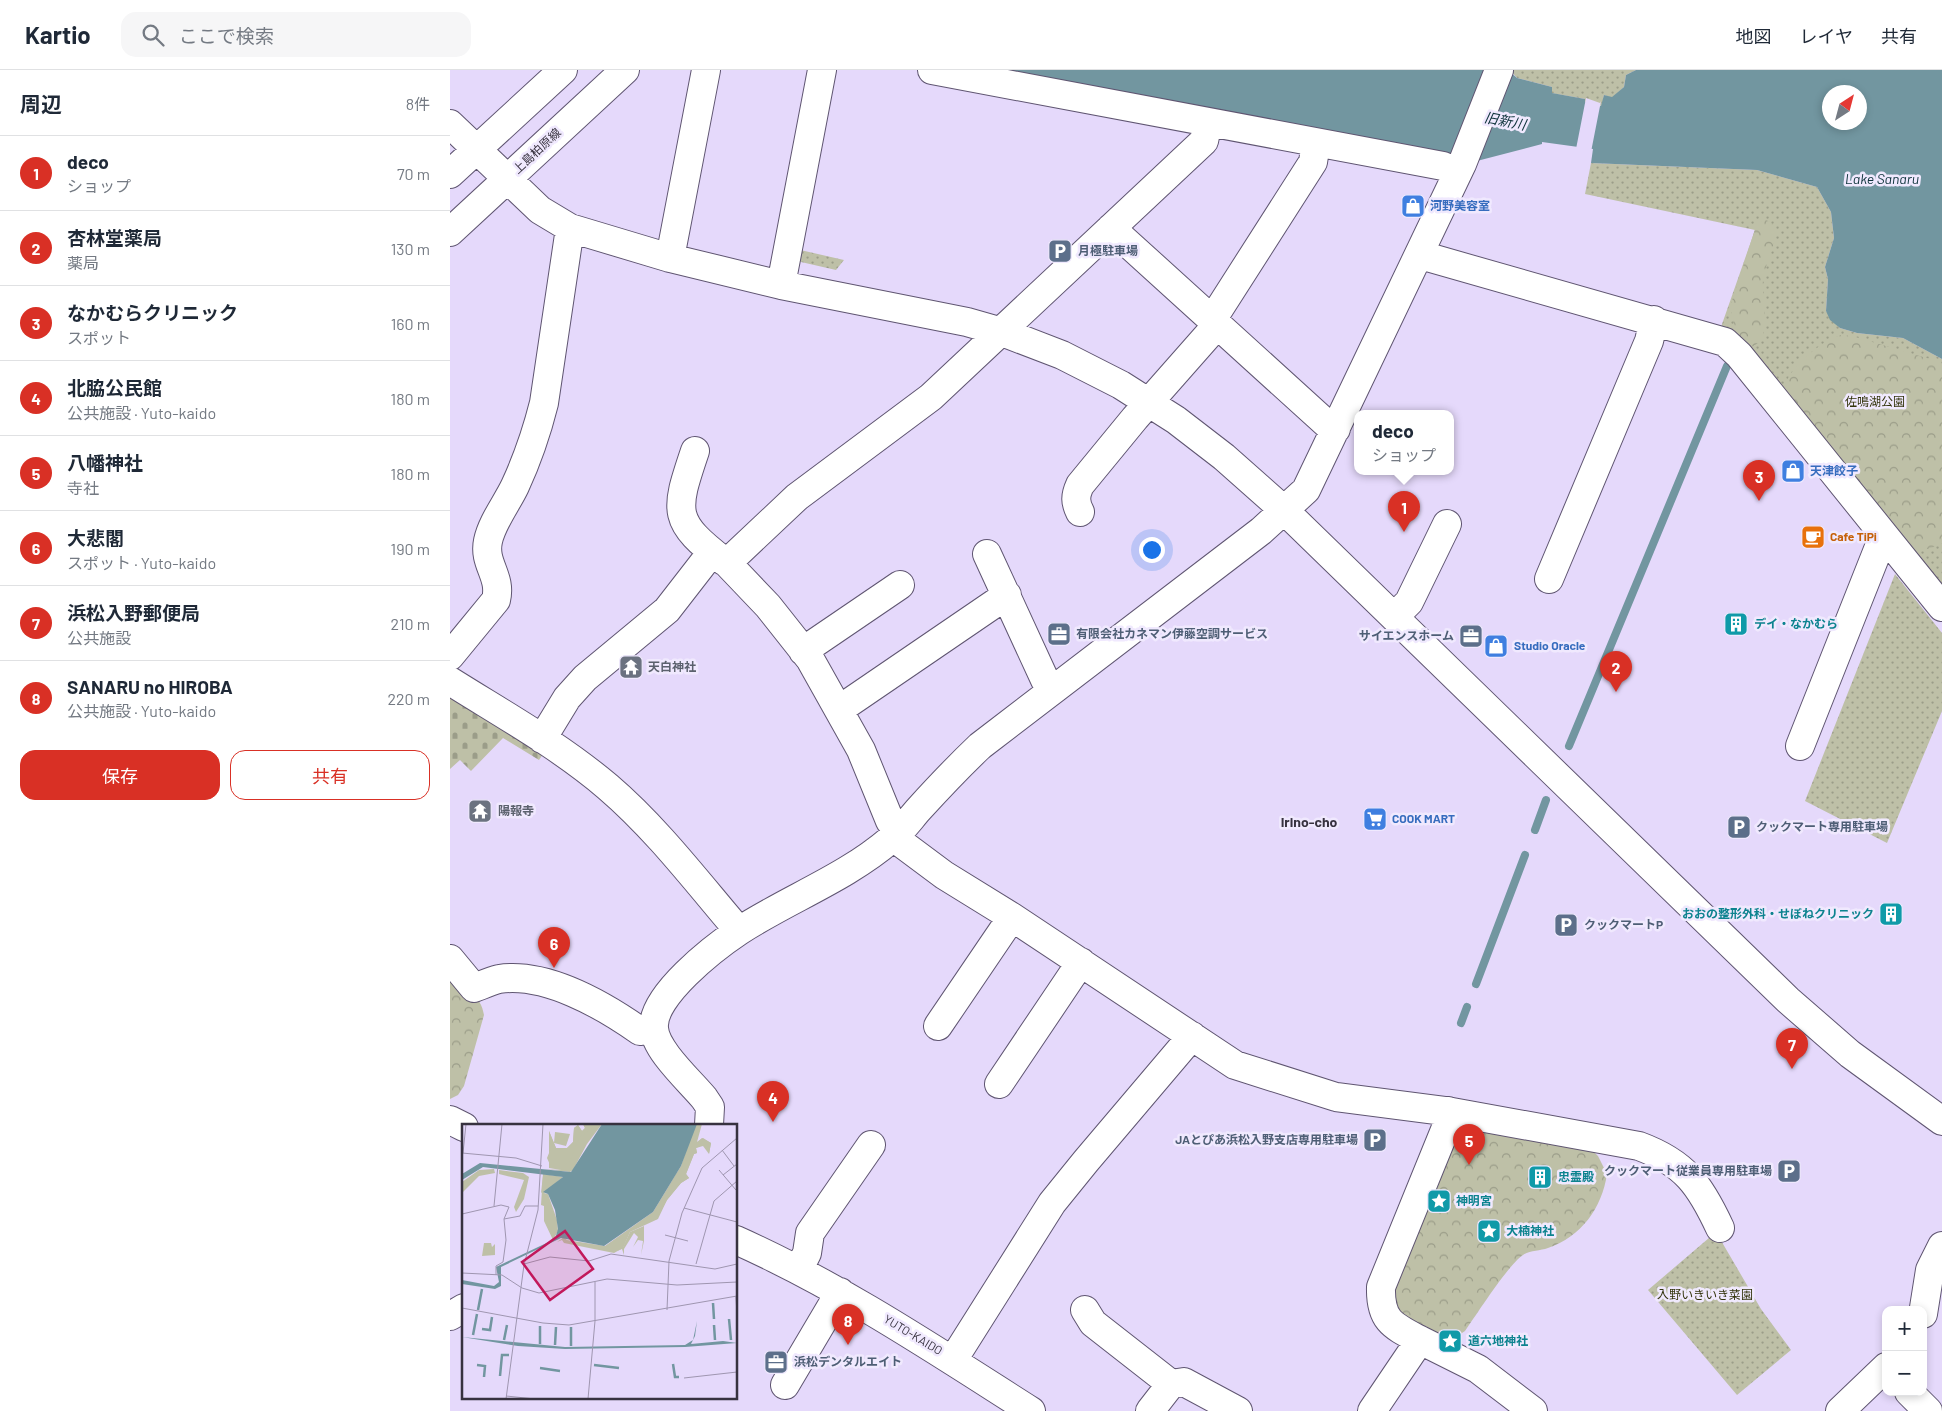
<!DOCTYPE html>
<html lang="ja">
<meta charset="utf-8">
<style>
:root{--surface:#fff;--page:#f6f6f7;--text:#1f2937;--muted:#747a83;--line:#e0e1e3;--accent:#d93025}
body{margin:0;font-family:Barlow,"Noto Sans JP",sans-serif;background:var(--page);color:var(--text)}
.controls{position:absolute;right:15px;bottom:15px;display:grid;overflow:hidden;border-radius:10px;box-shadow:0 2px 8px #0003}
.controls button{width:45px;height:45px;display:grid;place-items:center;padding:0;border:0;border-bottom:1px solid var(--line);background:var(--surface);color:var(--text);font:25px sans-serif}
.compass{position:absolute;left:1372px;top:15px;width:45px;height:45px;border-radius:50%;background:var(--surface);box-shadow:0 2px 8px #0003;rotate:36deg}
.you{position:absolute;left:701px;top:479px;width:18px;height:18px;margin:-12px;border:4px solid #fff;border-radius:50%;background:#1a73e8;box-shadow:0 0 0 8px #1a73e833}
.badge{display:grid;place-items:center;width:32px;height:32px;border-radius:50%;background:var(--accent);color:#fff;font-size:16px;font-weight:700}
.pin{position:absolute;translate:-50% -41px;filter:drop-shadow(0 1px 2px #0008)}
.pin::after{content:'';position:absolute;top:26px;width:18px;height:15px;background:inherit;clip-path:polygon(0 0,100% 0,50% 100%)}
.popup{position:absolute;left:904px;top:340px;width:100px;height:65px;box-sizing:border-box;display:grid;place-content:center;border-radius:10px;background:var(--surface);filter:drop-shadow(0 1px 4px #0005);font-size:16px;white-space:nowrap;color:var(--muted)}
.popup b{font-size:19px;color:var(--text)}
.popup::after{content:'';position:absolute;left:50%;top:100%;margin-left:-10px;border:10px solid transparent;border-top-color:var(--surface)}
.list{margin:0;padding:0;list-style:none}
h2{display:flex;justify-content:space-between;align-items:center;height:65px;margin:0;padding:0 20px;font-size:21px}
h2 small{font-size:16px;font-weight:400;color:var(--muted)}
.list li{display:grid;grid-template-columns:32px 1fr auto;gap:15px;align-items:center;box-sizing:border-box;height:75px;padding:0 20px;border-top:1px solid var(--line)}
.list b{display:block;font-size:19px;white-space:nowrap}
.list p{margin:0;font-size:16px;white-space:nowrap;color:var(--muted)}
.list em{font-size:16px;font-style:normal;color:var(--muted)}
.actions{display:flex;gap:10px;padding:15px 20px}
.actions a{flex:1;padding:11px 0;border:1px solid var(--accent);border-radius:15px;text-align:center;font-size:18px;color:var(--accent)}
.actions .main{background:var(--accent);color:#fff}
.icon{flex:none;width:28px;height:28px;fill:none;stroke:currentColor;stroke-width:2;stroke-linecap:round;stroke-linejoin:round}
.map{position:relative;flex:none;width:1492px;height:1341px;overflow:hidden}
header{display:flex;align-items:center;gap:30px;box-sizing:border-box;height:70px;padding:0 25px;background:var(--surface);border-bottom:1px solid var(--line)}
header strong{font-size:24px}
nav{display:flex;gap:28px;margin-inline-start:auto;font-size:18px}
.search{width:350px;height:45px;background:var(--page);display:flex;align-items:center;gap:12px;box-sizing:border-box;padding:0 18px;border-radius:15px;color:var(--muted);font-size:19px}
main{display:flex}
aside{flex:1;background:var(--surface)}
.map>svg:first-child{display:block}
</style>
<header>
<strong>Kartio</strong>
<div class="search"><svg class="icon" aria-label="search" viewBox="0 0 24 24"><circle cx="10" cy="10" r="6"/><path d="M15 15l6 6"/></svg>ここで検索</div>
<nav><a>地図</a><a>レイヤ</a><a>共有</a></nav>
</header>
<main>
<aside>
<h2>周辺<small>8件</small></h2>
<ul class="list">
<li><span class="badge">1</span><div><b>deco</b><p>ショップ</p></div><em>70 m</em></li>
<li><span class="badge">2</span><div><b>杏林堂薬局</b><p>薬局</p></div><em>130 m</em></li>
<li><span class="badge">3</span><div><b>なかむらクリニック</b><p>スポット</p></div><em>160 m</em></li>
<li><span class="badge">4</span><div><b>北脇公民館</b><p>公共施設 · Yuto-kaido</p></div><em>180 m</em></li>
<li><span class="badge">5</span><div><b>八幡神社</b><p>寺社</p></div><em>180 m</em></li>
<li><span class="badge">6</span><div><b>大悲閣</b><p>スポット · Yuto-kaido</p></div><em>190 m</em></li>
<li><span class="badge">7</span><div><b>浜松入野郵便局</b><p>公共施設</p></div><em>210 m</em></li>
<li><span class="badge">8</span><div><b>SANARU no HIROBA</b><p>公共施設 · Yuto-kaido</p></div><em>220 m</em></li>
</ul>
<div class="actions"><a class="main">保存</a><a>共有</a></div>
</aside>
<div class="map">
<svg width="1492" height="1341" viewBox="0 0 1492 1341">
<defs>
<pattern id="green-dots" width="8" height="8" patternUnits="userSpaceOnUse" patternTransform="scale(1.25)"><rect width="8" height="8" fill="#bec0a7"/><path d="M2 2h.1M6 6h.1" fill="none" stroke="#9b9d89" stroke-width="1.8" stroke-linecap="round"/></pattern>
<pattern id="forest-crowns" width="20" height="18" patternUnits="userSpaceOnUse" patternTransform="scale(1.25)"><rect width="20" height="18" fill="#bec0a7"/><path d="M2 6a3 3 0 1 1 6 0M12 15a3 3 0 1 1 6 0" fill="none" stroke="#9b9d89"/></pattern>
<pattern id="cemetery-stones" width="16" height="16" patternUnits="userSpaceOnUse" patternTransform="scale(1.25)"><rect width="16" height="16" fill="#bec0a7"/><path d="M2 7V4a2 2 0 0 1 4 0v3zM10 15v-3a2 2 0 0 1 4 0v3z" fill="#9b9d89"/></pattern>
</defs>
<rect width="100%" height="100%" fill="#e5d9fb"/>
<path fill="url(#green-dots)" d="M 1060,0 L 1186,0 L 1176,5 L 1174,17 L 1162,28 L 1154,25 L 1152,36 L 1134,32 L 1135,29 L 1101,23 L 1102,17 L 1067,8 Z
M 1141,93 L 1307,100 L 1367,117 L 1381,142 L 1384,168 L 1375,197 L 1378,209 L 1376,241 L 1390,258 L 1407,263 L 1453,268 L 1492,289 L 1492,522 L 1271,257 L 1305,160 L 1135,124 Z
M 346,179 L 394,190 L 386,200 L 351,192 L 345,186 Z
M 1445,504 L 1492,563 L 1492,641 L 1437,773 L 1355,731 Z
M 1266,1162 L 1311,1239 L 1341,1280 L 1287,1325 L 1198,1220 Z"/>
<path fill="url(#forest-crowns)" d="M 1314,149 L 1322,153 C 1332,168 1314,194 1313,210 C 1311,227 1325,273 1299,277 L 1287,265 L 1280,237 L 1306,156 Z
M 1391,265 L 1402,266 L 1480,289 L 1492,295 L 1492,473 C 1480,479 1473,482 1460,478 L 1334,321 C 1335,300 1372,270 1391,265 Z
M 0,909 C 16,919 31,925 34,945 L 14,1016 L 8,1025 L 0,1029 Z
M 1016,1052 L 1138,1076 L 1148,1086 L 1157,1104 C 1152,1138 1131,1167 1098,1178 C 1090,1181 1080,1180 1073,1185 C 1058,1195 1027,1244 1015,1261 L 1003,1269 L 995,1269 L 945,1246 L 939,1219 L 1000,1067 Z"/>
<path fill="url(#cemetery-stones)" d="M 0,626 L 95,681 L 89,690 L 53,668 L 21,701 L 10,690 L 0,699 Z"/>
<path fill="#7296a0" fill-rule="evenodd" d="M 545,0 L 1058,0 L 1067,8 L 1102,17 L 1102,23 L 1135,29 L 1135,32 L 1151,36 L 1154,25 L 1162,27 L 1174,17 L 1176,5 L 1186,0 L 1492,0 L 1492,289 L 1453,268 L 1407,263 L 1390,258 L 1380,250 L 1376,241 L 1378,209 L 1375,197 L 1384,168 L 1381,142 L 1367,117 L 1307,100 L 1141,93 L 1143,79 L 1092,72 L 1092,74 L 1023,92 ZM 1380,22 L 1410,22 L 1410,52 L 1380,52 Z"/>
<path fill="#e5d9fb" d="M 1136,28 L 1150,33 L 1151,31 L 1141,82 L 1126,79 Z"/>
<g fill="none" stroke-linecap="round" stroke-linejoin="round">
<path stroke="#7296a0" stroke-width="8" d="M 1119,676 L 1277,296
M 1085,760 L 1096,730
M 1026,914 L 1075,785
M 1011,953 L 1017,937"/>
<g stroke="#5f5571" stroke-width="30">
<path id="minor" d="M 482,0 L 993,96 L 1007,103
M 0,54 L 90,140 L 120,158 L 220,188 L 331,215 L 517,252 L 552,262 L 612,285 L 671,315 L 726,350 L 774,387 L 836,442 L 1338,930 L 1400,984 L 1492,1051
M 0,104 L 113,0
M 661,158 L 878,355 L 886,359
M 0,162 L 175,0
M 970,182 L 981,188 L 1275,272 L 1289,285 L 1492,537
M 220,188 L 256,0
M 331,215 L 372,0
M 762,250 L 863,92 L 866,73
M 245,381 C 224,443 222,451 275,492
M 630,442 C 625,432 625,426 630,415 L 685,348 L 767,255
M 537,484 L 595,610 L 603,620
M 1099,509 L 1199,271 L 1204,250
M 944,547 L 959,532 L 997,454
M 353,581 L 450,515
M 0,586 L 46,530 C 52,506 33,494 38,471 C 42,452 57,433 65,416 C 77,390 87,361 94,333 L 120,158
M 0,611 C 54,645 110,676 158,717 C 207,759 247,812 289,861
M 390,639 L 557,525
M 92,669 L 117,628 L 135,608 L 217,540 L 262,482
M 1350,676 L 1429,477 L 1438,470
M 450,760 L 440,751 L 411,680 L 360,589 L 318,536 L 277,493 L 347,427 L 481,327 L 754,71 L 758,52
M 443,767 L 494,805 L 562,847 L 785,995 L 886,1027 L 1002,1042 L 1189,1076 C 1235,1093 1250,1115 1270,1158
M 0,889 L 24,918 C 32,915 41,911 49,909 C 96,902 153,935 190,961 L 204,958
M 488,956 L 562,847
M 549,1014 L 631,892
M 0,1050 L 14,1057
M 259,1055 L 260,1037 L 254,1028 C 240,1011 205,980 204,958 C 201,926 265,877 289,861 C 338,829 396,808 441,769 C 452,761 460,749 469,739 C 489,717 509,696 530,676 L 811,461 L 856,420 L 1012,94 L 1049,0
M 286,1170 C 391,1217 485,1280 581,1341
M 349,1199 L 357,1183 L 360,1163 L 421,1075
M 635,1240 L 643,1253 L 721,1314
M 1473,1244 L 1480,1200 L 1492,1176
M 0,1246 L 14,1238
M 970,1270 C 943,1256 930,1251 931,1217 L 997,1055 L 998,1041
M 503,1290 L 602,1133 L 636,1091 L 742,966
M 335,1315 L 390,1222
M 1459,1322 L 1478,1341
M 700,1341 L 721,1314 L 734,1312 L 788,1341
M 922,1341 L 970,1270 L 1028,1299 L 1083,1341
M 1390,1341 L 1436,1297"/>
</g>
<use href="#minor" stroke="#fff" stroke-width="28"/>
</g>
<defs>
<g id="shop-square" transform="scale(1.25)"><rect x="-9" y="-9" width="18" height="18" rx="4" fill="#3f7fe0" stroke="#f0e9fe"/><path d="M-5-2.5h2.3a2.7 3.5 0 0 1 5.4 0H5L5.5 6h-11ZM-1.5-2.5h3a1.5 2.3 0 0 0-3 0Z" fill="#fff"/></g>
<g id="parking-square" transform="scale(1.25)"><rect x="-9" y="-9" width="18" height="18" rx="4" fill="#5c6f8a" stroke="#f0e9fe"/><path d="M-3.5-5.5H1a3.5 3.5 0 0 1 0 7H-1V5.5H-3.5ZM-1-3.4V-.6H.8a1.4 1.4 0 0 0 0-2.8Z" fill="#fff"/></g>
<g id="cafe-square" transform="scale(1.25)"><rect x="-9" y="-9" width="18" height="18" rx="4" fill="#e8710a" stroke="#f0e9fe"/><path d="M-5.5-4.5H6V0H3Q3 3.5 0 3.5H-2.5Q-5.5 3.5-5.5 0ZM3-3.2v2h1.7v-2ZM-6 4.5H4V6H-6Z" fill="#fff"/></g>
<g id="building-square" transform="scale(1.25)"><rect x="-9" y="-9" width="18" height="18" rx="4" fill="#0f9aa8" stroke="#f0e9fe"/><path d="M-4-6H4V6H1V3H-1V6H-4ZM-2.5-4.3h1.7v1.8h-1.7ZM.8-4.3h1.7v1.8H.8ZM-2.5-1h1.7V.8h-1.7ZM.8-1h1.7V.8H.8Z" fill="#fff"/></g>
<g id="office-square" transform="scale(1.25)"><rect x="-9" y="-9" width="18" height="18" rx="4" fill="#5c6f8a" stroke="#f0e9fe"/><path d="M-6-3h4V-5.5h4V-3h4V5H-6ZM-1-4.5V-3h2v-1.5ZM-6 0V1H6V0Z" fill="#fff"/></g>
<g id="temple-square" transform="scale(1.25)"><rect x="-9" y="-9" width="18" height="18" rx="4" fill="#6b7280" stroke="#f0e9fe"/><path d="M0-6L5-2H3V0L6.5 2.5H4V6H1.5V3h-3V6H-4V2.5H-6.5L-3 0V-2H-5Z" fill="#fff"/></g>
<g id="supermarket-square" transform="scale(1.25)"><rect x="-9" y="-9" width="18" height="18" rx="4" fill="#3f7fe0" stroke="#f0e9fe"/><path d="M-6-5.5h2.5l.6 2H6L4.5 2H-2.5L-4.4-4H-6ZM-1.5 3.2a1.3 1.3 0 1 0 .1 0ZM3 3.2a1.3 1.3 0 1 0 .1 0Z" fill="#fff"/></g>
<g id="sight-square" transform="scale(1.25)"><rect x="-9" y="-9" width="18" height="18" rx="4" fill="#0f9aa8" stroke="#f0e9fe"/><path d="M0-6L1.8-2.2L6-1.7L2.9 1.2L3.7 5.4L0 3.3L-3.7 5.4L-2.9 1.2L-6-1.7L-1.8-2.2Z" fill="#fff"/></g>
</defs>
<g fill-rule="evenodd">
<use href="#shop-square" x="963" y="136"/>
<use href="#parking-square" x="610" y="181"/>
<use href="#shop-square" x="1343" y="401"/>
<use href="#cafe-square" x="1363" y="467"/>
<use href="#building-square" x="1286" y="554"/>
<use href="#office-square" x="609" y="564"/>
<use href="#office-square" x="1021" y="566"/>
<use href="#shop-square" x="1046" y="576"/>
<use href="#temple-square" x="181" y="597"/>
<use href="#temple-square" x="30" y="741"/>
<use href="#supermarket-square" x="925" y="749"/>
<use href="#parking-square" x="1289" y="757"/>
<use href="#building-square" x="1441" y="844"/>
<use href="#parking-square" x="1116" y="855"/>
<use href="#parking-square" x="925" y="1070"/>
<use href="#parking-square" x="1339" y="1101"/>
<use href="#building-square" x="1090" y="1107"/>
<use href="#sight-square" x="989" y="1131"/>
<use href="#sight-square" x="1039" y="1161"/>
<use href="#sight-square" x="1000" y="1271"/>
<use href="#office-square" x="326" y="1292"/>
</g>
<g text-anchor="middle" stroke-width="5" stroke-linejoin="round" paint-order="stroke">
<g font-size="12" fill="#37323f" stroke="#f0e9fe">
<text transform="translate(87 81) rotate(-43)" y="4">上島柏原線</text>
<text transform="translate(463 1265) rotate(31)" y="4">YUTO-KAIDO</text>
</g>
<g font-size="12" font-weight="bold" fill="#366cbe" stroke="#f0e9fe" text-anchor="start">
<text x="980" y="140">河野美容室</text>
<text x="1360" y="405">天津餃子</text>
<text x="1064" y="580">Studio Oracle</text>
<text x="942" y="753">COOK MART</text>
</g>
<g font-size="12" font-weight="bold" fill="#4e5e75" stroke="#f0e9fe" text-anchor="start">
<text x="628" y="185">月極駐車場</text>
<text x="626" y="568">有限会社カネマン伊藤空調サービス</text>
<text x="1004" y="570" text-anchor="end">サイエンスホーム</text>
<text x="1306" y="761">クックマート専用駐車場</text>
<text x="1134" y="859">クックマートP</text>
<text x="908" y="1074" text-anchor="end">JAとぴあ浜松入野支店専用駐車場</text>
<text x="1322" y="1105" text-anchor="end">クックマート従業員専用駐車場</text>
<text x="344" y="1296">浜松デンタルエイト</text>
</g>
<g font-size="12" fill="#32330b" stroke="#f0e9fe">
<text x="1425" y="336">佐鳴湖公園</text>
<text x="1255" y="1229">入野いきいき菜園</text>
</g>
<g font-size="12" font-weight="bold" fill="#c56008" stroke="#f0e9fe" text-anchor="start">
<text x="1380" y="471">Cafe TiPi</text>
</g>
<g font-size="12" font-weight="bold" fill="#0d838f" stroke="#f0e9fe" text-anchor="start">
<text x="1304" y="558">デイ・なかむら</text>
<text x="1424" y="848" text-anchor="end">おおの整形外科・せぼねクリニック</text>
<text x="1108" y="1111">忠霊殿</text>
<text x="1006" y="1135">神明宮</text>
<text x="1056" y="1165">大楠神社</text>
<text x="1018" y="1275">道六地神社</text>
</g>
<g font-size="12" font-weight="bold" fill="#5b616d" stroke="#f0e9fe" text-anchor="start">
<text x="198" y="601">天白神社</text>
<text x="48" y="745">陽報寺</text>
</g>
<g font-size="14" font-style="italic" fill="#0e333b" stroke="#f0e9fe">
<text transform="translate(1055 51) rotate(11)" y="5">旧新川</text>
<text x="1432" y="114">Lake Sanaru</text>
</g>
<g font-size="14" font-weight="bold" fill="#37323f" stroke="#f0e9fe">
<text x="859" y="757">Irino-cho</text>
</g>
</g>
<g transform="translate(12 1054)">
<rect width="275" height="275" fill="#e5d9fb"/>
<path d="M 121,0 L 140,0 L 125,20 L 111,46 L 108,48 L 81,45 L 99,46 L 87,44 L 87,7 L 94,24 L 105,24 L 111,18 L 112,4 L 116,1 L 120,7 L 123,4 ZM 233,0 L 240,0 L 235,18 L 241,14 L 249,19 L 247,30 L 241,22 L 234,24 L 235,29 L 232,30 L 224,50 L 227,54 L 219,59 L 205,76 L 196,95 L 168,108 L 161,124 L 152,129 L 102,119 L 100,116 L 95,118 L 102,113 L 105,116 L 143,122 L 191,88 L 219,42 ZM 81,50 L 101,53 L 82,69 L 86,70 L 95,96 L 96,107 L 91,116 L 82,97 L 82,82 L 79,81 Z" fill="#bec0a7"/>
<path d="M 121,0 L 129,0 L 131,4 L 117,14 L 108,37 L 100,43 L 89,43 L 85,34 L 89,24 L 87,7 L 94,24 L 105,24 L 111,18 L 112,4 L 116,1 L 120,7 L 123,4 ZM 240,14 L 249,19 L 247,30 L 247,25 L 241,21 L 234,24 L 235,29 L 232,30 L 224,50 L 227,54 L 219,59 L 205,76 L 194,96 L 192,90 L 214,50 L 224,39 L 220,40 L 226,26 ZM 17,46 L 32,45 L 33,49 L 17,52 L 0,69 L 0,58 ZM 37,46 L 61,49 L 67,53 L 62,75 L 54,88 L 52,83 L 62,56 L 37,50 ZM 182,102 L 182,117 L 179,131 L 181,117 L 176,116 L 171,123 L 176,113 L 172,109 L 162,125 L 162,131 L 160,125 L 155,127 L 161,123 L 168,108 Z" fill="#bec0a7"/>
<path d="M 93,8 L 108,10 L 104,22 L 92,19 ZM 81,51 L 90,52 L 100,53 L 79,69 ZM 22,119 L 29,119 L 30,123 L 33,120 L 33,131 L 20,132 Z" fill="#bec0a7"/>
<path d="M 140,0 L 235,0 L 219,42 L 191,88 L 142,122 L 99,114 L 39,143 L 39,162 L 33,165 L 0,160 L 0,156 L 32,162 L 37,158 L 34,143 L 93,115 L 96,105 L 93,86 L 86,70 L 81,68 L 101,53 L 21,43 L 0,56 L 0,50 L 18,39 L 109,48 ZM 235,197 L 233,212 L 229,220 L 261,217 L 275,219 L 223,223 L 103,225 L 56,222 L 0,213 L 103,223 L 223,221 L 231,216 Z" fill="#7296a0"/>
<path fill="none" stroke="#7296a0" stroke-width="2.5" d="M 251,179 L 252,195M 16,186 L 20,165M 267,195 L 269,216M 252,201 L 253,216M 20,205 L 28,206 L 30,193M 11,211 L 15,190M 42,216 L 45,201M 78,220 L 78,202M 93,221 L 94,203M 109,222 L 109,203M 211,240 L 213,253 L 217,253M 15,241 L 23,242 L 22,253M 132,241 L 157,244M 78,244 L 98,247M 38,252 L 40,231 L 47,231"/>
<path fill="none" stroke="#9f96b0" stroke-width="1" d="M 260,26 L 272,42M 0,29 L 54,34 L 80,42M 1,29 L 4,0M 257,46 L 274,66M 261,51 L 275,40M 32,82 L 40,0M 222,84 L 275,98M 0,90 L 39,81 L 47,83 L 42,95 L 44,116 L 41,138 L 34,142 L 34,151M 42,95 L 58,92 L 63,82 L 76,82M 203,111 L 226,117M 62,140 L 88,133 L 127,137 L 149,130 L 253,145 L 275,140M 234,140 L 252,77 L 275,57M 0,149 L 40,151 L 60,164 L 77,169 L 145,155 L 215,161 L 275,158M 274,173 L 275,191M 0,184 L 81,199 L 107,201 L 275,172M 205,186 L 207,137 L 220,89 L 240,44 L 275,14M 133,197 L 133,158M 222,254 L 275,248M 44,272 L 73,275M 44,275 L 62,141 L 76,86 L 81,0M 126,275 L 133,197"/>
<path fill="#c2185b" fill-opacity="0.15" stroke="#c2185b" stroke-width="2.5" d="M 103,107 L 131,145 L 88,176 L 60,138 Z"/>
<rect width="275" height="275" fill="none" stroke="#37323f" stroke-width="2.5"/>
</g>
</svg>
<div class="controls">
<button>+</button>
<button>−</button>
</div>
<svg class="compass" viewBox="-18 -18 36 36"><path d="M0-13l5 13h-10z" fill="#e53935"/><path d="M0 13l5-13h-10z" fill="#747a83"/></svg>
<div class="you"></div>
<div class="pin badge" style="left:954px;top:462px">1</div>
<div class="popup"><b>deco</b>ショップ</div>
<div class="pin badge" style="left:1166px;top:622px">2</div>
<div class="pin badge" style="left:1309px;top:431px">3</div>
<div class="pin badge" style="left:323px;top:1052px">4</div>
<div class="pin badge" style="left:1019px;top:1095px">5</div>
<div class="pin badge" style="left:104px;top:898px">6</div>
<div class="pin badge" style="left:1342px;top:999px">7</div>
<div class="pin badge" style="left:398px;top:1275px">8</div>
</div>
</main>
